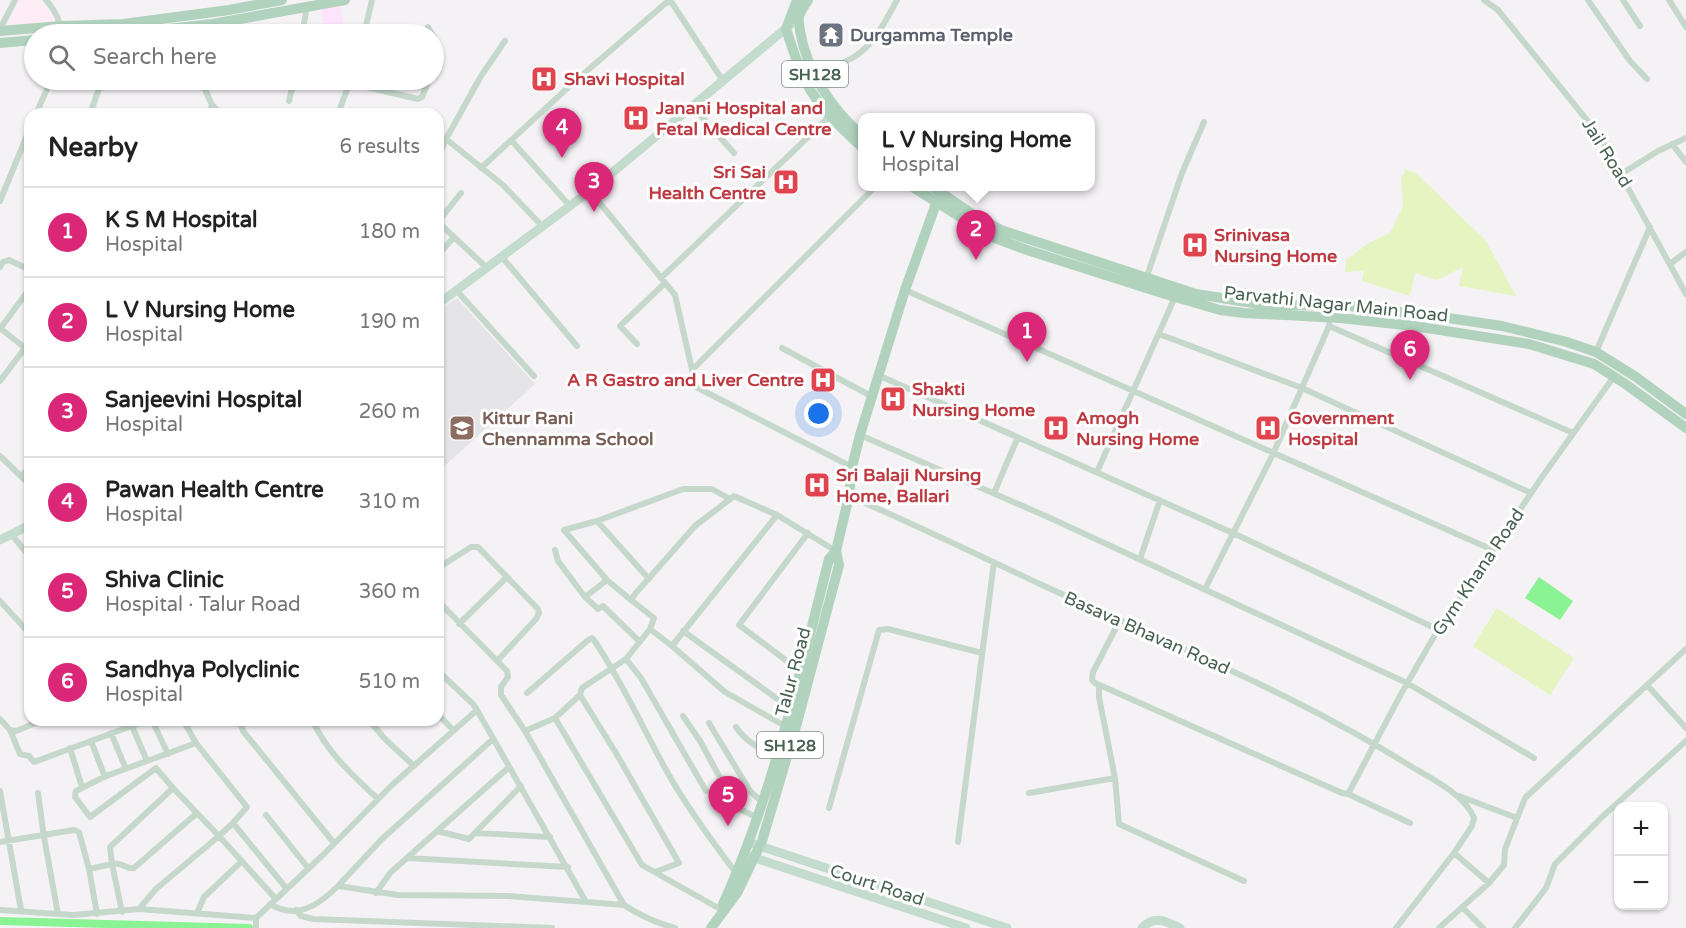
<!DOCTYPE html>
<meta charset="utf-8">
<style>
:root{--surface:#fff;--page:#f2f2f2;--text:#222;--muted:#767676;--line:#e0e0e0;--accent:#db2777}
body{margin:0;font-family:"Varela Round",sans-serif;background:var(--page);color:var(--text)}
.controls{position:absolute;right:18px;bottom:18px;display:grid;overflow:hidden;border-radius:12px;box-shadow:0 2px 4px #0004}
.controls button{width:54px;height:54px;display:grid;place-items:center;padding:0;border:0;border-bottom:2px solid var(--line);background:var(--surface);color:var(--text);font:30px sans-serif}
.you{position:absolute;left:819px;top:414px;width:21px;height:21px;margin:-15px;border:4px solid #fff;border-radius:50%;background:#1a73e8;box-shadow:0 0 0 9px #1a73e833}
.badge{display:grid;place-items:center;width:39px;height:39px;border-radius:50%;background:var(--accent);color:#fff;font-size:20px;font-weight:700}
.pin{position:absolute;translate:-50% -50px;filter:drop-shadow(0 2px 3px #0008)}
.pin::after{content:'';position:absolute;top:32px;width:21px;height:18px;background:inherit;clip-path:polygon(0 0,100% 0,50% 100%)}
.popup{position:absolute;left:858px;top:113px;width:237px;height:78px;box-sizing:border-box;display:grid;place-content:center;border-radius:12px;background:var(--surface);filter:drop-shadow(0 2px 4px #0005);font-size:20px;white-space:nowrap;color:var(--muted)}
.popup b{font-size:22px;color:var(--text)}
.popup::after{content:'';position:absolute;left:50%;top:100%;margin-left:-12px;border:12px solid transparent;border-top-color:var(--surface)}
.list{margin:0;padding:0;list-style:none}
h2{display:flex;justify-content:space-between;align-items:center;height:78px;margin:0;padding:0 24px;font-size:26px}
h2 small{font-size:20px;font-weight:400;color:var(--muted)}
.list li{display:grid;grid-template-columns:39px 1fr auto;gap:18px;align-items:center;box-sizing:border-box;height:90px;padding:0 24px;border-top:2px solid var(--line)}
.list b{display:block;font-size:22px;white-space:nowrap}
.list p{margin:0;font-size:20px;white-space:nowrap;color:var(--muted)}
.list em{font-size:20px;font-style:normal;color:var(--muted)}
.icon{flex:none;width:33px;height:33px;fill:none;stroke:currentColor;stroke-width:2;stroke-linecap:round;stroke-linejoin:round}
.map{position:relative;flex:none;width:1686px;height:928px;overflow:hidden}
.search{position:absolute;background:var(--surface);box-shadow:0 2px 4px #0004;left:24px;top:24px;width:420px;height:66px;display:flex;align-items:center;gap:15px;box-sizing:border-box;padding:0 21px;border-radius:33px;color:var(--muted);font-size:22px}
.panel{position:absolute;background:var(--surface);box-shadow:0 2px 4px #0004;left:24px;top:108px;width:420px;height:618px;border-radius:18px}
.map>svg:first-child{display:block}
</style>
<div class="map">
<svg width="1686" height="928" viewBox="0 0 1686 928">
<rect width="100%" height="100%" fill="#f5f2f5"/>
<path fill="#feedf4" d="M 18,0 L 39,0 L 59,22 L 7,27 Z"/>
<path fill="#e5e4e7" d="M 457,298 L 535,384 L 438,472 L 438,311 Z"/>
<path fill="#fde4fd" d="M 341,5 L 343,25 L 324,29 L 321,7 Z"/>
<path fill="#e5f4c0" d="M 1406,169 L 1417,174 L 1486,241 L 1516,296 L 1459,286 L 1463,267 L 1437,280 L 1415,273 L 1410,296 L 1362,281 L 1364,271 L 1345,272 L 1346,260 L 1369,243 L 1390,233 L 1403,206 L 1401,178 Z
M 1497,608 L 1574,658 L 1550,695 L 1473,646 Z"/>
<path fill="#8af495" d="M 1539,577 L 1573,601 L 1560,620 L 1525,598 Z"/>
<g fill="none" stroke-linecap="round" stroke-linejoin="round">
<path stroke="#8af495" stroke-width="8" d="M 0,921 L 249,928"/>
<path stroke="#c6d8cc" stroke-width="6" d="M 46,0 C 55,10 61,21 61,34
M 1484,0 L 1498,10 L 1599,135 L 1686,294
M 1588,0 L 1630,61 L 1647,79
M 1623,0 L 1640,26
M 1669,0 L 1686,27
M 428,27 L 432,34
M 0,29 L 15,0
M 302,34 L 307,7
M 364,34 L 372,0
M 434,37 L 438,52 L 434,66
M 505,41 L 481,76 L 446,139 L 503,185 L 543,227
M 815,75 C 828,69 842,64 854,57 C 875,44 886,20 897,0
M 201,80 L 212,105 L 209,114
M 349,83 L 418,99 L 422,97 L 429,80
M 289,101 L 294,80
M 212,105 L 222,114
M 693,107 L 734,153
M 36,114 L 51,80
M 90,114 L 102,80
M 338,114 L 350,81
M 511,140 L 570,206
M 1672,144 L 1686,162
M 438,158 L 446,139
M 481,168 L 574,82 L 667,2 L 672,3 L 723,81
M 1621,174 L 1658,151 L 1686,138
M 590,191 L 675,295 L 696,387 L 852,467
M 0,201 L 30,128
M 438,222 L 487,268
M 438,222 L 461,193
M 438,255 L 454,237
M 502,257 L 577,346
M 1670,264 L 1686,252
M 0,267 L 3,262 L 9,260 L 30,270
M 661,278 L 830,116
M 1146,279 L 1182,173 L 1204,122
M 905,290 L 1493,550
M 457,291 L 534,376
M 1329,326 L 1573,433
M 0,328 L 30,352
M 0,329 L 30,288
M 1159,334 L 1302,388 L 1531,493
M 637,344 L 620,326 L 665,283
M 782,348 L 873,397
M 1596,352 L 1650,227
M 692,370 L 876,186
M 880,376 L 1233,533 L 1439,630
M 0,381 L 25,348
M 860,435 L 1048,517 L 1407,683 L 1534,758
M 0,456 L 30,485
M 1097,472 L 1175,297
M 22,477 L 30,465
M 994,493 L 1018,437
M 849,496 C 914,524 978,555 1042,585 C 1167,642 1295,694 1412,767 C 1431,778 1466,796 1474,818 L 1472,826 L 1454,853 L 1489,883
M 597,521 L 649,579
M 11,534 L 30,557
M 555,550 L 558,561 L 585,597
M 1140,559 L 1160,500
M 438,568 L 471,547 L 478,547 L 538,609 L 539,613 L 536,619 L 497,661
M 607,580 L 564,530 L 597,521 L 683,489 L 712,489 L 730,499
M 1205,589 L 1273,454 L 1329,326 L 1330,317 L 1337,306
M 631,600 L 607,580 L 585,597 L 598,609 L 603,606 L 640,642
M 0,601 L 30,634
M 438,601 L 507,671 L 508,677 L 501,687 L 501,695 L 525,731 L 624,905 C 641,916 656,923 675,928
M 1120,620 L 1093,672 L 1092,680 L 1095,683 L 1342,793 L 1348,794 L 1401,694 L 1432,640 L 1542,477 L 1615,375
M 459,624 L 507,577
M 683,631 L 790,708
M 672,646 L 650,629 L 654,618 L 631,600 L 635,594 L 695,526 L 734,496 L 777,515
M 626,659 L 641,678 L 706,791
M 438,671 L 473,704 L 477,710
M 800,671 L 739,625 L 808,533
M 1099,685 L 1099,697 L 1115,778 L 1119,824 L 1244,881
M 1647,685 L 1686,728
M 527,693 L 587,641 L 592,638 L 594,640 C 622,682 642,726 666,770 C 686,806 711,840 736,873
M 580,695 L 582,688 L 626,659 L 650,629
M 438,714 L 453,730
M 683,716 L 700,741 L 736,807 L 756,817
M 0,719 L 10,730 L 16,731 L 43,720
M 152,720 L 168,754
M 183,720 L 196,743 L 247,807 L 233,823 L 286,888
M 239,720 L 243,731 L 334,843
M 312,720 C 327,752 353,776 378,799
M 369,720 L 384,738 L 414,766
M 709,723 L 750,791 L 761,801
M 132,726 L 147,761
M 785,726 L 725,692 L 672,646 L 777,515 L 836,551
M 736,727 C 746,742 760,749 776,756
M 10,730 L 20,754 L 29,756 L 34,762 L 148,720
M 525,731 L 555,718
M 111,733 L 126,769
M 91,741 L 105,777
M 70,748 L 82,787
M 173,788 L 156,768 L 90,817 L 75,797 L 76,791 L 106,776 L 196,743
M 0,791 L 21,910
M 38,793 L 44,837 L 58,914
M 1029,793 L 1115,778
M 1348,794 L 1410,823
M 1459,796 L 1517,818
M 829,808 L 879,630 L 888,629 L 982,653
M 197,813 L 134,868 C 126,870 122,861 112,864 L 110,847 L 173,788 L 219,836 L 233,823
M 266,815 L 308,868
M 437,831 L 469,839 L 521,786
M 475,833 L 550,837
M 0,842 L 74,830 L 79,832 L 89,869 L 97,914
M 958,842 L 994,562
M 407,858 L 568,867
M 89,869 L 112,864 L 122,912
M 655,872 L 679,863 L 616,753 L 580,695 L 555,718 L 642,865 L 720,909
M 376,893 L 390,873 L 509,767
M 586,902 L 624,905
M 270,904 C 296,920 318,906 338,886
M 1463,908 L 1483,928
M 139,909 L 156,889 L 219,836 L 275,898
M 0,910 L 73,915 L 139,909 L 256,918
M 296,910 L 301,916 L 313,919 L 552,928
M 197,913 L 204,897 L 242,861
M 256,928 L 256,918 L 325,853 L 392,785 L 477,710 L 586,902 L 508,896 L 398,895 L 338,886 L 382,839 L 493,739
M 1396,928 L 1454,853
M 1439,928 L 1489,883 L 1504,865 L 1505,849 L 1525,798 L 1686,649
M 1515,928 L 1546,888 L 1555,864 L 1602,817 L 1686,741"/>
<path stroke="#c4dcce" stroke-width="9" d="M 438,304 L 590,191 L 790,25
M 0,540 L 30,525
M 748,842 L 1007,928
M 749,856 L 966,928
M 1142,928 C 1154,915 1166,921 1180,928"/>
<path stroke="#b1d3be" stroke-width="10" d="M 797,0 L 786,29 C 793,49 799,72 811,91 C 824,112 843,130 862,147
M 808,0 C 805,5 800,11 799,17 C 798,21 800,27 800,31 C 807,71 831,109 862,135
M 0,31 L 61,26 L 123,24 L 229,10 L 282,0
M 125,34 L 212,24 L 345,0
M 0,43 L 34,40
M 911,186 L 992,237 L 1027,250 L 1165,294 L 1220,310 L 1244,313 L 1340,318 L 1414,326 L 1529,344 L 1594,364 L 1624,383 L 1686,428
M 931,186 L 975,216 L 1001,230 L 1196,294 L 1266,305 L 1350,306 L 1448,318 L 1502,326 L 1567,342 L 1596,352 L 1636,377 L 1686,414
M 723,904 C 772,797 800,673 829,559 L 836,551
M 711,928 L 737,893 L 762,841 L 797,723 L 839,565 L 836,551 L 849,496 L 852,467 L 860,435 L 905,290 L 938,198"/>
</g>
<defs>
<g id="temple-square" transform="scale(1.35)"><rect x="-9" y="-9" width="18" height="18" rx="4" fill="#6b7280" stroke="#fff"/><path d="M0-6L5-2H3V0L6.5 2.5H4V6H1.5V3h-3V6H-4V2.5H-6.5L-3 0V-2H-5Z" fill="#fff"/></g>
<g id="hospital-square" transform="scale(1.35)"><rect x="-9" y="-9" width="18" height="18" rx="4" fill="#e0444e" stroke="#fff"/><path d="M-5-5h3v3.5h4V-5h3V5h-3V1.5h-4V5h-3Z" fill="#fff"/></g>
<g id="school-square" transform="scale(1.35)"><rect x="-9" y="-9" width="18" height="18" rx="4" fill="#8d6e63" stroke="#fff"/><path d="M0-5L7-2L0 1L-7-2ZM-4 1L0 2.5L4 1V4Q0 6-4 4Z" fill="#fff"/></g>
</defs>
<g fill-rule="evenodd">
<use href="#temple-square" x="831" y="35"/>
<use href="#hospital-square" x="544" y="79"/>
<use href="#hospital-square" x="636" y="118"/>
<use href="#hospital-square" x="786" y="182"/>
<use href="#hospital-square" x="1195" y="245"/>
<use href="#hospital-square" x="823" y="380"/>
<use href="#hospital-square" x="893" y="399"/>
<use href="#school-square" x="462" y="428"/>
<use href="#hospital-square" x="1056" y="428"/>
<use href="#hospital-square" x="1268" y="428"/>
<use href="#hospital-square" x="817" y="485"/>
</g>
<g text-anchor="middle" stroke-width="6" stroke-linejoin="round" paint-order="stroke">
<g fill="#fff" stroke="#7f9186" stroke-width="1.5">
<rect x="782" y="61" width="66" height="26" rx="4.5"/>
<rect x="757" y="732" width="66" height="26" rx="4.5"/>
</g>
<g font-size="16" font-weight="bold" fill="#486252">
<text x="815" y="80">SH128</text>
<text x="790" y="751">SH128</text>
</g>
<g font-size="18" font-weight="bold" fill="#5b616d" stroke="#fff" text-anchor="start">
<text x="850" y="41">Durgamma Temple</text>
</g>
<g font-size="18" font-weight="bold" fill="#be3a42" stroke="#fff" text-anchor="start">
<text x="564" y="85">Shavi Hospital</text>
<text x="656" y="114">Janani Hospital and<tspan x="656" dy="21">Fetal Medical Centre</tspan></text>
<text x="766" y="178" text-anchor="end">Sri Sai<tspan x="766" dy="21">Health Centre</tspan></text>
<text x="1214" y="241">Srinivasa<tspan x="1214" dy="21">Nursing Home</tspan></text>
<text x="804" y="386" text-anchor="end">A R Gastro and Liver Centre</text>
<text x="912" y="395">Shakti<tspan x="912" dy="21">Nursing Home</tspan></text>
<text x="1076" y="424">Amogh<tspan x="1076" dy="21">Nursing Home</tspan></text>
<text x="1288" y="424">Government<tspan x="1288" dy="21">Hospital</tspan></text>
<text x="836" y="481">Sri Balaji Nursing<tspan x="836" dy="21">Home, Ballari</tspan></text>
</g>
<g font-size="18" fill="#486252" stroke="#fff">
<text transform="translate(1607 153) rotate(58)" y="6">Jail Road</text>
<text transform="translate(1336 304) rotate(6)" y="6">Parvathi Nagar Main Road</text>
<text transform="translate(1478 572) rotate(-56)" y="6">Gym Khana Road</text>
<text transform="translate(1147 633) rotate(24)" y="6">Basava Bhavan Road</text>
<text transform="translate(793 672) rotate(-75)" y="6">Talur Road</text>
<text transform="translate(877 885) rotate(18)" y="6">Court Road</text>
</g>
<g font-size="18" font-weight="bold" fill="#785e54" stroke="#fff" text-anchor="start">
<text x="482" y="424">Kittur Rani<tspan x="482" dy="21">Chennamma School</tspan></text>
</g>
</g>
</svg>
<div class="controls">
<button>+</button>
<button>−</button>
</div>
<div class="you"></div>
<div class="pin badge" style="left:1027px;top:362px">1</div>
<div class="pin badge" style="left:976px;top:260px">2</div>
<div class="popup"><b>L V Nursing Home</b>Hospital</div>
<div class="pin badge" style="left:594px;top:212px">3</div>
<div class="pin badge" style="left:562px;top:158px">4</div>
<div class="pin badge" style="left:728px;top:826px">5</div>
<div class="pin badge" style="left:1410px;top:380px">6</div>
<div class="search"><svg class="icon" aria-label="search" viewBox="0 0 24 24"><circle cx="10" cy="10" r="6"/><path d="M15 15l6 6"/></svg>Search here</div>
<section class="panel">
<h2>Nearby<small>6 results</small></h2>
<ul class="list">
<li><span class="badge">1</span><div><b>K S M Hospital</b><p>Hospital</p></div><em>180 m</em></li>
<li><span class="badge">2</span><div><b>L V Nursing Home</b><p>Hospital</p></div><em>190 m</em></li>
<li><span class="badge">3</span><div><b>Sanjeevini Hospital</b><p>Hospital</p></div><em>260 m</em></li>
<li><span class="badge">4</span><div><b>Pawan Health Centre</b><p>Hospital</p></div><em>310 m</em></li>
<li><span class="badge">5</span><div><b>Shiva Clinic</b><p>Hospital · Talur Road</p></div><em>360 m</em></li>
<li><span class="badge">6</span><div><b>Sandhya Polyclinic</b><p>Hospital</p></div><em>510 m</em></li>
</ul>
</section>
</div>
